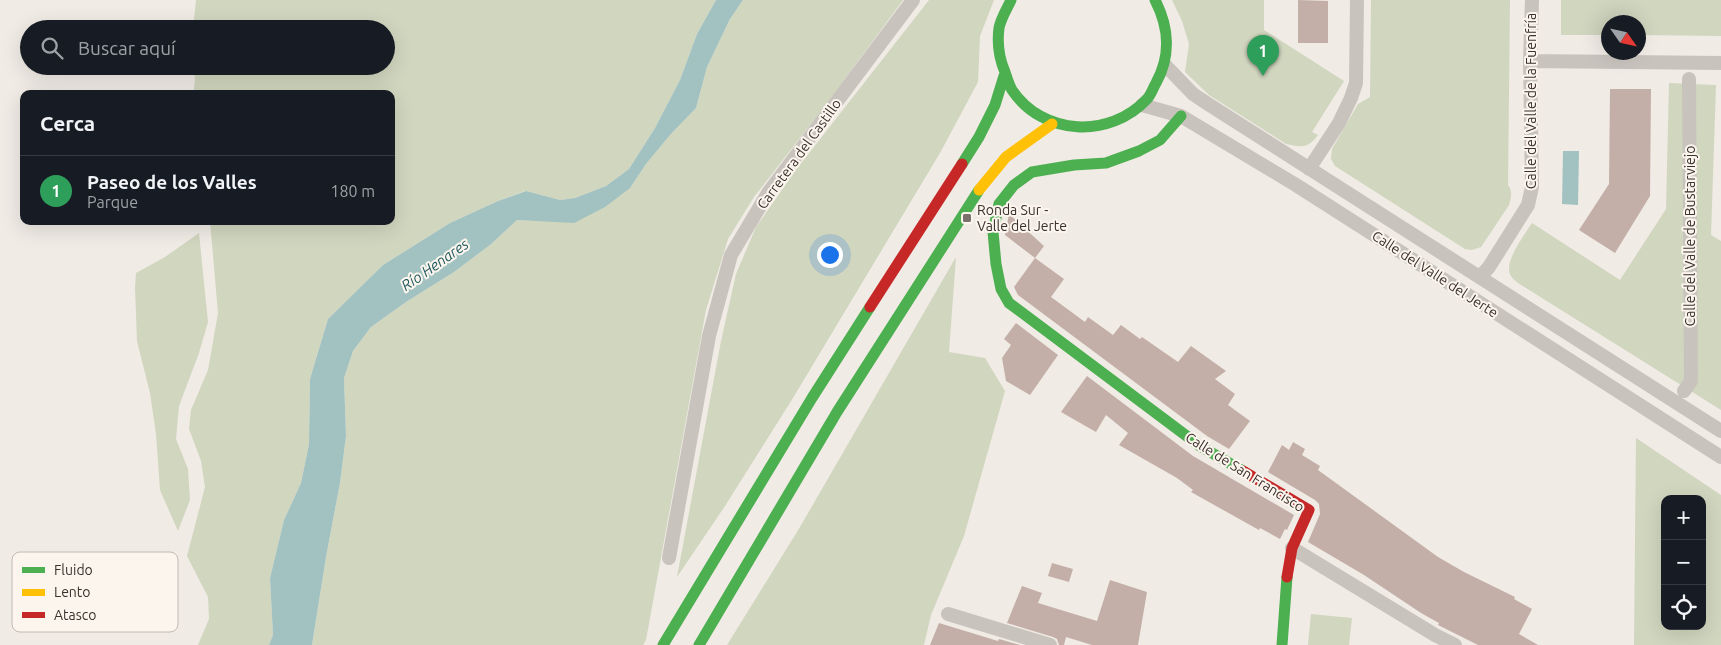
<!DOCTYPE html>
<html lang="es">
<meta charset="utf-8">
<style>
:root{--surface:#171b24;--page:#242831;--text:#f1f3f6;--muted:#9ea1a6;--line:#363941;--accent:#2563eb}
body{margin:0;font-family:Ubuntu,sans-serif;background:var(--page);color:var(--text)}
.controls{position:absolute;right:15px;bottom:15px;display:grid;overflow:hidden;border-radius:10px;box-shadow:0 5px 20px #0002}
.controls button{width:45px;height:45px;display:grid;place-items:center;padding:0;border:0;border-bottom:1px solid var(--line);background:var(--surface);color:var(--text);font:25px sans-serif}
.compass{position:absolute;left:1601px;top:15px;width:45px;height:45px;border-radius:50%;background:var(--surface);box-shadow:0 5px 20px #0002;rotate:124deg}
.you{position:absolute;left:829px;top:254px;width:18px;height:18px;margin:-12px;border:4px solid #fff;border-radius:50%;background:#1a73e8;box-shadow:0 0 0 8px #1a73e833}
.badge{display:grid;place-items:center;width:32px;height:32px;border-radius:50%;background:var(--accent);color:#fff;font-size:16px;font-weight:700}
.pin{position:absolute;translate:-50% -41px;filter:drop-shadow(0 1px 2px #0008)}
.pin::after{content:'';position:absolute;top:26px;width:18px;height:15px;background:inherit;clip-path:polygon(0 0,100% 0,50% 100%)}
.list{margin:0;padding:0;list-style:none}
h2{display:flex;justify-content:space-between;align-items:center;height:65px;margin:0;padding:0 20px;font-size:21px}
h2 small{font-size:16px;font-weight:400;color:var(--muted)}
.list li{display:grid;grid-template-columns:32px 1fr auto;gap:15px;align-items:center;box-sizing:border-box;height:70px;padding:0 20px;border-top:1px solid var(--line)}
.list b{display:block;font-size:19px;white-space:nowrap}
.list p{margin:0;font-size:16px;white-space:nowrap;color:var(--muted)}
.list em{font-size:16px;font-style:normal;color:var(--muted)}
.icon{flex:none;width:28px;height:28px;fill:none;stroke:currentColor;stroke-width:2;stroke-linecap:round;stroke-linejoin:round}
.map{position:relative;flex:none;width:1721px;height:645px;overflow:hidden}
.search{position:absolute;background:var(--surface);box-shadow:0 5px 20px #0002;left:20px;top:20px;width:375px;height:55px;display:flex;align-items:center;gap:12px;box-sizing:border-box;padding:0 18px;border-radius:28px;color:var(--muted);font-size:19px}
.panel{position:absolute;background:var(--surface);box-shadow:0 5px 20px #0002;left:20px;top:90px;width:375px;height:135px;border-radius:10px}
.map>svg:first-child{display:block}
</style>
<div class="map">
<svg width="1721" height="645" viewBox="0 0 1721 645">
<rect width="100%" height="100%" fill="#f0ebe5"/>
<path fill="#d1d6bf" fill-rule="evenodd" d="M 196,0 L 716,0 L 697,34 L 680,80 L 655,128 L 629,169 L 606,186 L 575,198 L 560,200 L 525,191 L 498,201 L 450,223 L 383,265 L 328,319 L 310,379 L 309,444 L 301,483 L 284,520 L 270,578 L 273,635 L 269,645 L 198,645 L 209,619 L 208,597 L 187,556 L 205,487 L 201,461 L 189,429 L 191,410 L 208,370 L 218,313 L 210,221 L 391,221 L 391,94 L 193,94 L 195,81 L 194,66 L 386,66 L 386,29 L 193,29 Z
M 743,0 L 903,0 L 825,106 L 754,197 L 728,239 L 706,310 L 646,640 L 643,645 L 312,645 L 326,557 L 340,483 L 346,436 L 344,378 L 353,351 L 371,327 L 406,302 L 454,272 L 490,245 L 517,220 L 543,221 L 630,188 L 646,164 L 670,135 L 696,108 L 707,67 L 730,19 Z
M 929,0 L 994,0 L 980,36 L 978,82 L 940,153 L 793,398 L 725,506 L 677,577 L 721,341 L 736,274 L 756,227 L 795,171 Z
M 1172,0 L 1264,0 L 1264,30 L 1344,81 L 1312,132 L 1318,135 C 1308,149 1301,147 1286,144 L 1209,95 L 1185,72 L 1189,44 L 1182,21 Z
M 1371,0 L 1510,0 L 1508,185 C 1513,191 1511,198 1509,205 L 1481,247 L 1472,250 L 1465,249 L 1335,166 L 1331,159 L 1332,149 L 1358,104 L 1370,97 Z
M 1561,0 L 1721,0 L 1721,36 L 1639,35 L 1638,22 L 1608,22 L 1608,35 L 1561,35 Z
M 1669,83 L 1716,85 L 1711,235 L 1721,241 L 1721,410 L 1526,288 C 1521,285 1514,281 1511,276 C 1502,264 1525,234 1532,223 L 1620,280 L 1666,209 Z
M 199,233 L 208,322 L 199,353 L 179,406 L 176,439 L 188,469 L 190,500 L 178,531 L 160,490 L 156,434 L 150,393 L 137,341 L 135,288 L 136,273 L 165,257 Z
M 956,257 L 949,352 L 985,358 L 1005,391 L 964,536 L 931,615 L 924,645 L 727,645 L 800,527 Z
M 1636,438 L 1721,495 L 1721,645 L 1634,645 ZM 1665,499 L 1702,499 L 1702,626 L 1665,626 Z
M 1311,614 L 1352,618 L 1349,645 L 1308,645 Z"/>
<path fill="#a1c2c1" d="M 716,0 L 743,0 L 730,19 L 707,67 L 696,108 L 670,135 L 646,164 L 630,188 L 605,207 L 574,223 L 517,220 L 490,245 L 454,272 L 406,302 L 371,327 L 353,351 L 344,378 L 346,436 L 340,483 L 326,557 L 312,645 L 269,645 L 273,635 L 270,578 L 284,520 L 301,483 L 309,444 L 310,379 L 328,319 L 383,265 L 450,223 L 498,201 L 526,191 L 560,200 L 575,198 L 606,186 L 629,169 L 655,128 L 680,80 L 697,34 Z
M 1563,151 L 1579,151 L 1578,205 L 1562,204 Z"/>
<path fill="#c3afa7" d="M 1298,0 L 1328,1 L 1328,43 L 1298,43 Z
M 1610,89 L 1651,89 L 1650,196 L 1615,253 L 1579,230 L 1609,184 Z
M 1009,214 L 1044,246 L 1035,258 L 1005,235 Z
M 1035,258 L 1064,279 L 1051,297 L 1085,322 L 1088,317 L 1113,335 L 1121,325 L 1140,339 L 1142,337 L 1178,362 L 1191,346 L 1226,371 L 1215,379 L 1235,394 L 1228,405 L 1250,421 L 1229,449 L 1207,436 L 1018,295 L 1014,287 Z
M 1016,323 L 1058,355 L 1030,395 L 1006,381 L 1002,358 L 1011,345 L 1004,339 Z
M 1087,376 L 1193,456 L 1294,515 L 1287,530 L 1285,529 L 1280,539 L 1260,528 L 1259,530 L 1191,492 L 1193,490 L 1177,478 L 1119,445 L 1128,433 L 1106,415 L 1096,432 L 1061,412 Z
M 1293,442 L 1305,449 L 1302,455 L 1320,466 L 1318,470 L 1438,557 L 1464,572 L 1515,597 L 1514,599 L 1532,609 L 1519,634 L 1538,645 L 1478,645 L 1438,625 L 1439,623 L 1421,613 L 1364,575 L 1308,542 L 1320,514 L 1319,504 L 1315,500 L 1268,472 L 1282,445 L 1289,450 Z
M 1052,563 L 1073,569 L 1069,582 L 1048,576 Z
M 1110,580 L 1147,592 L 1138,645 L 1092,645 L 1066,637 L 1064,645 L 1059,645 L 1057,639 L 1053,637 L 1007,623 L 1022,586 L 1042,593 L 1038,603 L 1097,621 Z
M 939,623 L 998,641 L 999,639 L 1020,645 L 930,645 Z"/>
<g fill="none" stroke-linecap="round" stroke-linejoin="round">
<path stroke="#c9c3be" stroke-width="14" d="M 1530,61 L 1721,63
M 1165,65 L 1193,94 L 1208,104 L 1721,431
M 1142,105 L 1181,116 L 1296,185 L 1721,457
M 1309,169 L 1339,123 L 1351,98 L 1356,83 L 1357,0
M 1480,277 L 1489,267 L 1528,205 L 1532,187 L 1530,61 L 1532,0
M 1684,391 L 1691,381 L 1689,79
M 1292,548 L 1435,635 L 1455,645
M 669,558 L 709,336 L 731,255 L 768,193 L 913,0
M 948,614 L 1050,645"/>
<path stroke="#4caf50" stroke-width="11" d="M 1011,0 C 1007,9 1001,18 999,28 C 997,43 999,58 1005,72 C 1007,78 1009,85 1012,90 C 1043,136 1110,139 1147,99 C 1151,95 1153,88 1156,83 C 1171,56 1169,27 1155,0
M 1181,116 L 1160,140 L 1139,151 L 1106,163 L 1074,165 L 1032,172 L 1014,185 L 999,204 L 993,232 L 996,264 L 1001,289 L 1009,303 L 1200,446 L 1243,471
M 962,164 L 979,137 L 995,105 L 1004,76
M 663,645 L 812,398 L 870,307
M 699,645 L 837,412 L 979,190
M 1282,645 L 1287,577"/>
<path stroke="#ffc107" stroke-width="11" d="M 979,190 L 1006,157 L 1052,124"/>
<path stroke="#c62828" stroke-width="11" d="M 870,307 L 962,164
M 1243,471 L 1309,510 L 1292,548 L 1287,577"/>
</g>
<rect fill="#7a716c" stroke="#fbf5ee" stroke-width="2" x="962" y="213" width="10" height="10" rx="2.5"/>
<g text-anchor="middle" stroke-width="4" stroke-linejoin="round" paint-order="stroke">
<g font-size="14" fill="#3b302b" stroke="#fbf5ee">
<text transform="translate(1531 101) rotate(-90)" y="5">Calle del Valle de la Fuenfría</text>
<text transform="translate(799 154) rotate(-54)" y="5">Carretera del Castillo</text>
<text transform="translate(1690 236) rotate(-90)" y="5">Calle del Valle de Bustarviejo</text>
<text transform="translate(1435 274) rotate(33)" y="5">Calle del Valle del Jerte</text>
<text transform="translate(1245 472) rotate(32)" y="5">Calle de San Francisco</text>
</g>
<g font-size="14" fill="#3b302b" stroke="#fbf5ee" text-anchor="start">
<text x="977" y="215">Ronda Sur -<tspan x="977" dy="16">Valle del Jerte</tspan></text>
</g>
<g font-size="15" font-style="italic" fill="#1f5a5e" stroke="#fbf5ee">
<text transform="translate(435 265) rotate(-35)" y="5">Río Henares</text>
</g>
</g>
<rect x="12" y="552" width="166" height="80" rx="8" fill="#fbf5ee" stroke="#c1bab4" stroke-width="1"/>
<rect x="22" y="567" width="23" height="6" fill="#4caf50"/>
<rect x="22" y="589" width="23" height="7" fill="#ffc107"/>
<rect x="22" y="612" width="23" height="6" fill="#c62828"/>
<g font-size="14" fill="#3b302b">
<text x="54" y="575">Fluido</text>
<text x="54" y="597">Lento</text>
<text x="54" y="620">Atasco</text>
</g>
</svg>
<div class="controls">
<button>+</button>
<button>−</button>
<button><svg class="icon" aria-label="locate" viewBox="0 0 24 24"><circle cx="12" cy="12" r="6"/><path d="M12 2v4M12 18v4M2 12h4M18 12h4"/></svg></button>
</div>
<svg class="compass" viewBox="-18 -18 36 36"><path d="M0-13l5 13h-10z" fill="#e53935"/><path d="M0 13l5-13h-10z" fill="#9ea1a6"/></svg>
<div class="you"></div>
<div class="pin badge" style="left:1263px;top:76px;background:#2e9e5b">1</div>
<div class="search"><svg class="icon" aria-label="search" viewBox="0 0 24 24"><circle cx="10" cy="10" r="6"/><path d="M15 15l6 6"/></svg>Buscar aquí</div>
<section class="panel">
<h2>Cerca<small></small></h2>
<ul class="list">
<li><span class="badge" style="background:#2e9e5b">1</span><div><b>Paseo de los Valles</b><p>Parque</p></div><em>180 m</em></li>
</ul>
</section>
</div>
